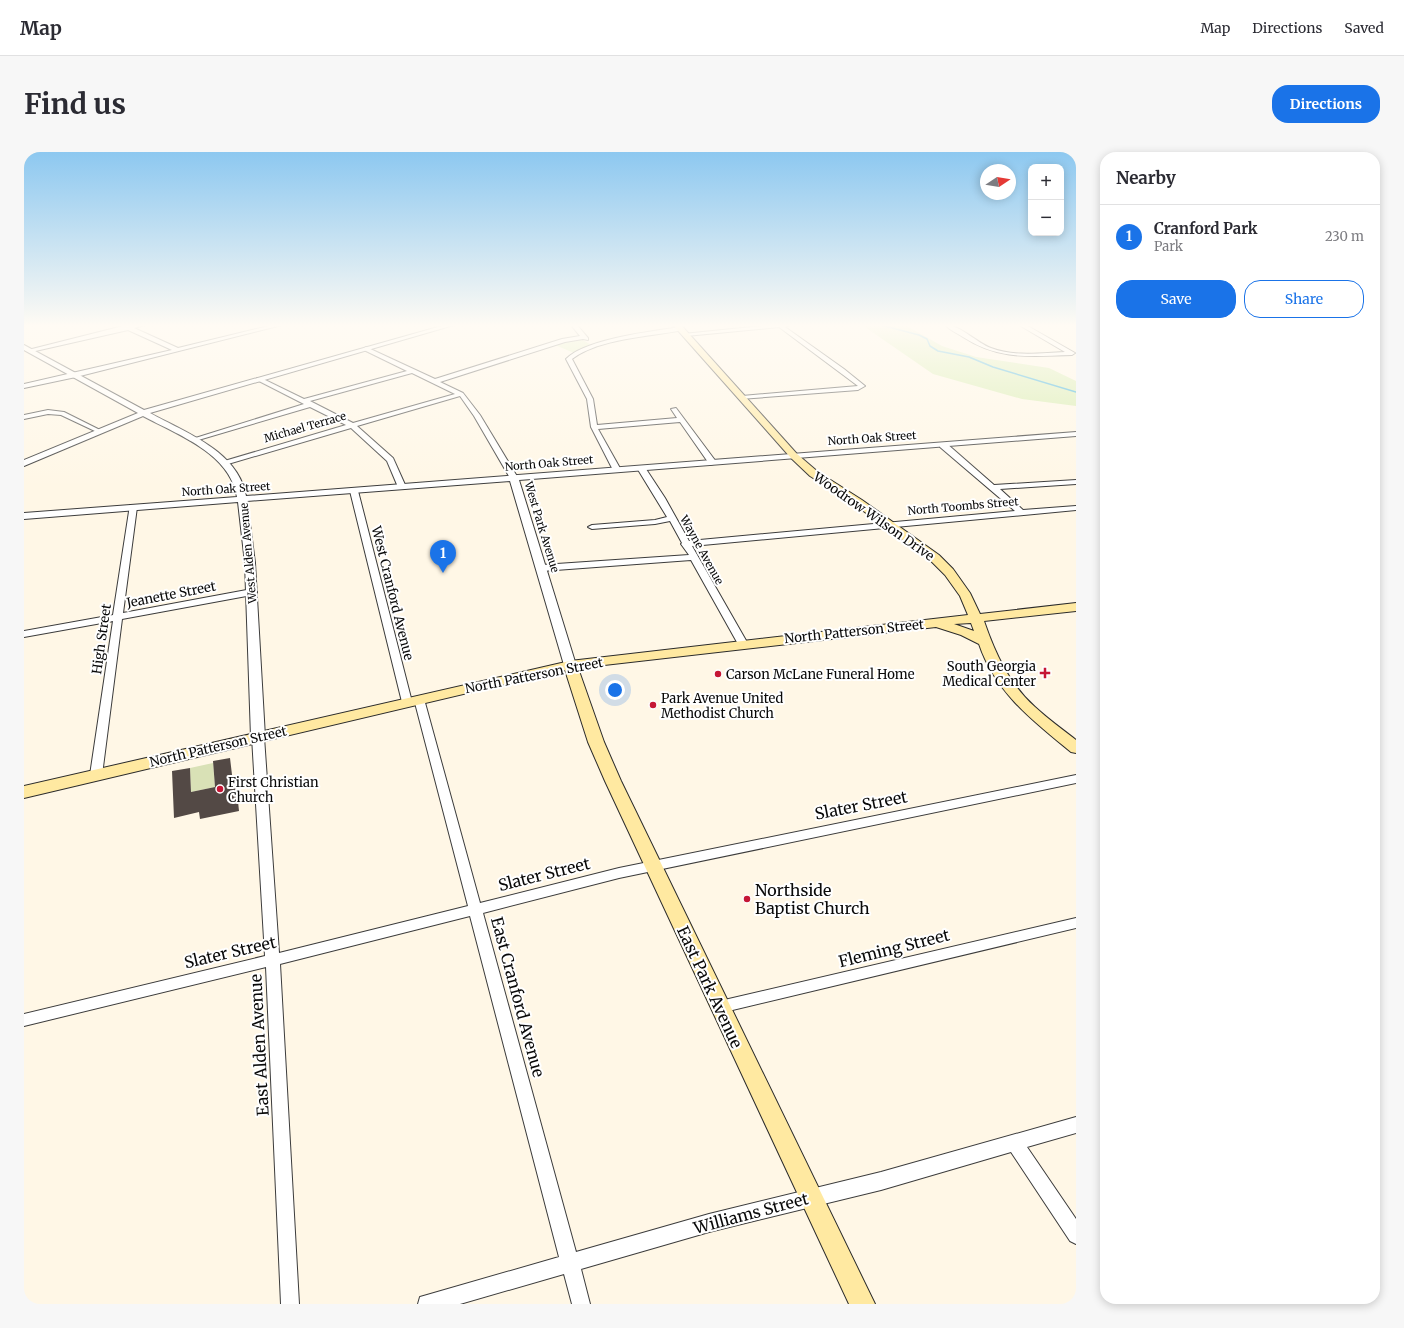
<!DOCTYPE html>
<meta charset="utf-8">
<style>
:root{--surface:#fff;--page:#f7f7f7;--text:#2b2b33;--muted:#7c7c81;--line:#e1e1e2;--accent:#1a73e8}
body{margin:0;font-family:Merriweather,serif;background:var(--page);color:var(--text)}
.controls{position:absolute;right:12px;top:12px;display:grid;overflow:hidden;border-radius:8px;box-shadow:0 2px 10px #0003}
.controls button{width:36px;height:36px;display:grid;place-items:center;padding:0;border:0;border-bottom:1px solid var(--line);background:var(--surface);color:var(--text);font:20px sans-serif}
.compass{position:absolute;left:956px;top:12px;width:36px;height:36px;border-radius:50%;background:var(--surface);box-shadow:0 2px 10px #0003;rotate:78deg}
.you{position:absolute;left:591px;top:538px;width:14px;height:14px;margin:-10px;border:3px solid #fff;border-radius:50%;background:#1a73e8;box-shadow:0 0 0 6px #1a73e833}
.badge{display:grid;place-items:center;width:26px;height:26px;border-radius:50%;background:var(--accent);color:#fff;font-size:13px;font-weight:700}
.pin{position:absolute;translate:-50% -33px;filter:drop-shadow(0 1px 2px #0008)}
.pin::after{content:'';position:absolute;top:21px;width:14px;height:12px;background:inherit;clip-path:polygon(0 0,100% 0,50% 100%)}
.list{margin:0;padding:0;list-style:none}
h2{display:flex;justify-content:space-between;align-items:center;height:52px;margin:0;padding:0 16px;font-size:17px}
h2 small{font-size:13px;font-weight:400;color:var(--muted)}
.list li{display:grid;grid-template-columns:26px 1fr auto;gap:12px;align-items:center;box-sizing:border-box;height:64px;padding:0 16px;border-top:1px solid var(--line)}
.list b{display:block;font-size:15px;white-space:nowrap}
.list p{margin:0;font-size:13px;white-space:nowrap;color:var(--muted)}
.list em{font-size:13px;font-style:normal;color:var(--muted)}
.actions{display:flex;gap:8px;padding:12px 16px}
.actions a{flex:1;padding:9px 0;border:1px solid var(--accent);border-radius:16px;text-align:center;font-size:14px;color:var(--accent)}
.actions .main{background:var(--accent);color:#fff}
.map{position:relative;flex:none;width:1052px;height:1152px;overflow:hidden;border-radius:16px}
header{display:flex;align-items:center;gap:24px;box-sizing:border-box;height:56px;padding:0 20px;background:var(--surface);border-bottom:1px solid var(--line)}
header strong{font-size:19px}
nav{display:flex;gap:22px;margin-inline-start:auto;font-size:14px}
.intro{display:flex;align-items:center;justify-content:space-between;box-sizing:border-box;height:96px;padding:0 24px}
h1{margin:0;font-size:28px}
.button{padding:10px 18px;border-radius:16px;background:var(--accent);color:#fff;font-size:14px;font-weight:700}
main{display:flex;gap:24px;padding:0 24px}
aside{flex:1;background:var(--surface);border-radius:16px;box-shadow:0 2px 10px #0003}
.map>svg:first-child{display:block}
</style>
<header>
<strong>Map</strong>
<nav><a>Map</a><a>Directions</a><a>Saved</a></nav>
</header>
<div class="intro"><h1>Find us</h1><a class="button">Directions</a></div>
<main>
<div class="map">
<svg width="1052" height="1152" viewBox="0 0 1052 1152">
<rect width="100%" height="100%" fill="#fff7e6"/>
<path fill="#d6ecad" d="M 838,173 L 881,173 L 918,194 L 952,205 L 1025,216 L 1052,229 L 1052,254 L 998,247 L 909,222 Z
M 557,187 L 569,194 L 550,201 L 529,192 Z"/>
<path fill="#d9e1b6" d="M 189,611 L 191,635 L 167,640 L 166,616 Z"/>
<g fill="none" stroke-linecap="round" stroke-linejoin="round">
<path stroke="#25a9da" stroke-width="1.5" d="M 857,173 L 895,183 L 903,187 L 906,194 L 914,199 L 945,205 L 969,215 L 1052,240"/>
</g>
<path fill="#534945" d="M 206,606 L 209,631 L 212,630 L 215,659 L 176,667 L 175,660 L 150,666 L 148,619 L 166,616 L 167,640 L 191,635 L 189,609 Z"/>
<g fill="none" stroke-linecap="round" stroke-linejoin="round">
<g stroke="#3c3c3c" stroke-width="2">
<path id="minor" d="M 103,173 L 121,173 L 110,176 L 154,196 L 249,173 L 258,173 L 52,225 L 0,236 L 0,232 L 148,198 L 104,178 L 7,200 L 4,198 Z
M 547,173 L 553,173 L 564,186 L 564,188 L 559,187 L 541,190 L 416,230 L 439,241 L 456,263 L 494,326 L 493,328 L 486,326 L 450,264 L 436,244 L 333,274 L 369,306 L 382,335 L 378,337 L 374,335 L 363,309 L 327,276 L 204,312 L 197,310 L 322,273 L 286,255 L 171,289 L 165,288 L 280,252 L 233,228 L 233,226 L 237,226 L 280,247 L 383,219 L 340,198 L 339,197 L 342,195 L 411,227 L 538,187 L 556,184 ZM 388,221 L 431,242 L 329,271 L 286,249 Z
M 747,173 L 766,173 L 761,175 L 820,217 L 841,234 L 834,238 L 716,247 L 716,245 L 718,244 L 834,234 L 755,175 L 662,184 L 659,182 Z
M 921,173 C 935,172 953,191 967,196 C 991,205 1017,201 1041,200 L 995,173 L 1002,173 L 1051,201 L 1048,203 C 1007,204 976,209 939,185 C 933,181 926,178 921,173 Z
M 657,175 L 659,178 C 625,185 576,186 548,207 L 569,247 L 573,273 L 653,266 L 647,257 L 652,256 L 693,311 L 686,313 L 656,270 L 574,277 L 597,318 L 590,320 L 567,275 L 563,247 L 542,207 C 561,187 629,179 657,175 Z
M 24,258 L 40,260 L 78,279 L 73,280 L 37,263 L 24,262 L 0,267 L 0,263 Z
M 916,291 L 922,291 L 970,333 L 1052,328 L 1052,332 L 976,337 L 999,358 L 1052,354 L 1052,358 L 668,394 L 724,492 L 719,495 L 714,492 L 667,408 L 518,419 L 514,416 L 518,413 L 665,403 L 657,392 L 658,391 L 646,369 L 631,372 L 568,377 L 564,375 L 568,373 L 631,368 L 643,365 L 613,316 L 617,314 L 620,314 L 641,346 L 665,389 L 991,359 L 916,295 Z
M 327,337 L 334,339 L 388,550 L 387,552 L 379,552 L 378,550 L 326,339 Z
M 106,353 L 113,355 L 99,461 L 228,437 L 233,440 L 228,443 L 98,467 L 78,623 L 72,627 L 66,623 L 89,469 L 0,485 L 0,479 L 89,463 Z
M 395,544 L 400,547 L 456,751 L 595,716 L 1052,623 L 1052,631 L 595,726 L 459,761 L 552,1100 L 685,1062 L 857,1020 L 1052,965 L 1052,981 L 1003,995 L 1052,1067 L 1052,1092 L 1046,1089 L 987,1000 L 857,1038 L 685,1080 L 557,1117 L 566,1152 L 548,1152 L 540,1122 L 436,1152 L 394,1152 L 396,1145 L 403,1143 L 535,1105 L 446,764 L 256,812 L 275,1152 L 257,1152 L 242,815 L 0,874 L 0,862 L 241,804 L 228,585 L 234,581 L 240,585 L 255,801 L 444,754 L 390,547 Z
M 1052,766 L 1052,776 L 696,861 L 691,859 L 689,855 L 691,851 L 696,849 Z"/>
</g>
<g stroke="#3c3c3c" stroke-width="2">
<path id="tertiary" d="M 421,173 L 430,173 L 126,261 C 162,281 214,299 222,344 L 1052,280 L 1052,284 L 495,328 L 552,513 L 546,517 L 540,513 L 486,329 L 223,349 L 231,411 L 241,585 L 239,588 L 229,588 L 227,585 L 221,411 L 214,350 L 0,367 L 0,361 L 213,345 C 206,301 154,283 119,264 L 0,314 L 0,308 L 114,261 L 0,198 L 0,193 L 120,258 Z"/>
</g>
<g stroke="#2b2b2b" stroke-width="2">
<path id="secondary" d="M 649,173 L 657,173 L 773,302 L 794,320 L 838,348 L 915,403 L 929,417 L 946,441 L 956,462 L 1052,451 L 1052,459 L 960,469 C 971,501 985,532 1011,555 C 1024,567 1038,577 1052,588 L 1052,601 L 1047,600 C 1009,569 971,540 955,492 L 937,483 L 912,475 L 554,516 L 580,590 L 597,629 L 851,1152 L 825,1152 L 581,629 L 564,590 L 541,518 L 0,646 L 0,634 L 546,509 L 944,463 L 936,444 L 921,423 L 907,409 L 830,352 L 786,324 L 767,306 ZM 947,471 L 950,479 L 930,472 Z"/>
</g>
<use href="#minor" fill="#fff" fill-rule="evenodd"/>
<use href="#tertiary" fill="#fff" fill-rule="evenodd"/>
<use href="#secondary" fill="#ffe9a1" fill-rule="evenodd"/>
</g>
<linearGradient id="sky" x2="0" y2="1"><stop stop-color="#8dc8f0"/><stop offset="0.52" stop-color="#fffbf4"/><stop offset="1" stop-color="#fffbf4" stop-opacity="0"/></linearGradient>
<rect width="1052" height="334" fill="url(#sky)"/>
<g fill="#c51635" stroke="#fff" stroke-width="1.5">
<path d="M1019 515h4v4h4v4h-4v4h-4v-4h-4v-4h4z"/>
<circle cx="694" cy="522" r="4"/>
<circle cx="629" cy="553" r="4"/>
<circle cx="196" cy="637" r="4"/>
<circle cx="723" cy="747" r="4"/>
</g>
<g text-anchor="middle" stroke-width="4" stroke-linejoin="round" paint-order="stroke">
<g font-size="11" fill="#090909" stroke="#fff">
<text transform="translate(281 275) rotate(-16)" y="4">Michael Terrace</text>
<text transform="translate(848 286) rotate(-4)" y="4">North Oak Street</text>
<text transform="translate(525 311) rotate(-5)" y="4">North Oak Street</text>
<text transform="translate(202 337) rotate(-4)" y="4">North Oak Street</text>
<text transform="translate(939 354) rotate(-5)" y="4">North Toombs Street</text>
<text transform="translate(518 375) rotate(73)" y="4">West Park Avenue</text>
<text transform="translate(678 398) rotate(61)" y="4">Wayne Avenue</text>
<text transform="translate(224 401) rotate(-95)" y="4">West Alden Avenue</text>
</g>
<g font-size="13" fill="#090909" stroke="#fff">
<text transform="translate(850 364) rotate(35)" y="5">Woodrow Wilson Drive</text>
<text transform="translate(369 441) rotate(76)" y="5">West Cranford Avenue</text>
<text transform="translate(147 442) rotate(-11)" y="5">Jeanette Street</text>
<text transform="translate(830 479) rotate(-6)" y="5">North Patterson Street</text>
<text transform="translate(77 487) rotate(-82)" y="5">High Street</text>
<text transform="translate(510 523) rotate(-11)" y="5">North Patterson Street</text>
<text transform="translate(194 594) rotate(-13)" y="5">North Patterson Street</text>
</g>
<g font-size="13" fill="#090909" stroke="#fff" text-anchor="start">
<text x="1012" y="519" text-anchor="end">South Georgia<tspan x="1012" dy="15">Medical Center</tspan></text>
<text x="702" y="527">Carson McLane Funeral Home</text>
<text x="637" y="551">Park Avenue United<tspan x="637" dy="15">Methodist Church</tspan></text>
<text x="204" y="635">First Christian<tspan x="204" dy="15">Church</tspan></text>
</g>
<g font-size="16" fill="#090909" stroke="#fff">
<text transform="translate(837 653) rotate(-11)" y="6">Slater Street</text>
<text transform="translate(520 722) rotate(-14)" y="6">Slater Street</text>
<text transform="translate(870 796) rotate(-14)" y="6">Fleming Street</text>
<text transform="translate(206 800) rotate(-13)" y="6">Slater Street</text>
<text transform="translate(686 835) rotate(65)" y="6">East Park Avenue</text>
<text transform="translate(494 845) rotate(75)" y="6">East Cranford Avenue</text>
<text transform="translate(235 893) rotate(-93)" y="6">East Alden Avenue</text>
<text transform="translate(727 1061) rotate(-15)" y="6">Williams Street</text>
</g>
<g font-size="16" fill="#090909" stroke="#fff" text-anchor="start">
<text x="731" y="744">Northside<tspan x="731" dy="18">Baptist Church</tspan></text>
</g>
</g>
</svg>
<div class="controls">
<button>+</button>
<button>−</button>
</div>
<svg class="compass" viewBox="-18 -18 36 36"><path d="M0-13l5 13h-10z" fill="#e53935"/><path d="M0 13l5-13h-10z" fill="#7c7c81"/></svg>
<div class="you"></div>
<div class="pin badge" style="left:419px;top:421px">1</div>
</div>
<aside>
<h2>Nearby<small></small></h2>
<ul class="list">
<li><span class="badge">1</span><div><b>Cranford Park</b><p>Park</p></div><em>230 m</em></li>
</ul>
<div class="actions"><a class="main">Save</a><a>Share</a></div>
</aside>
</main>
